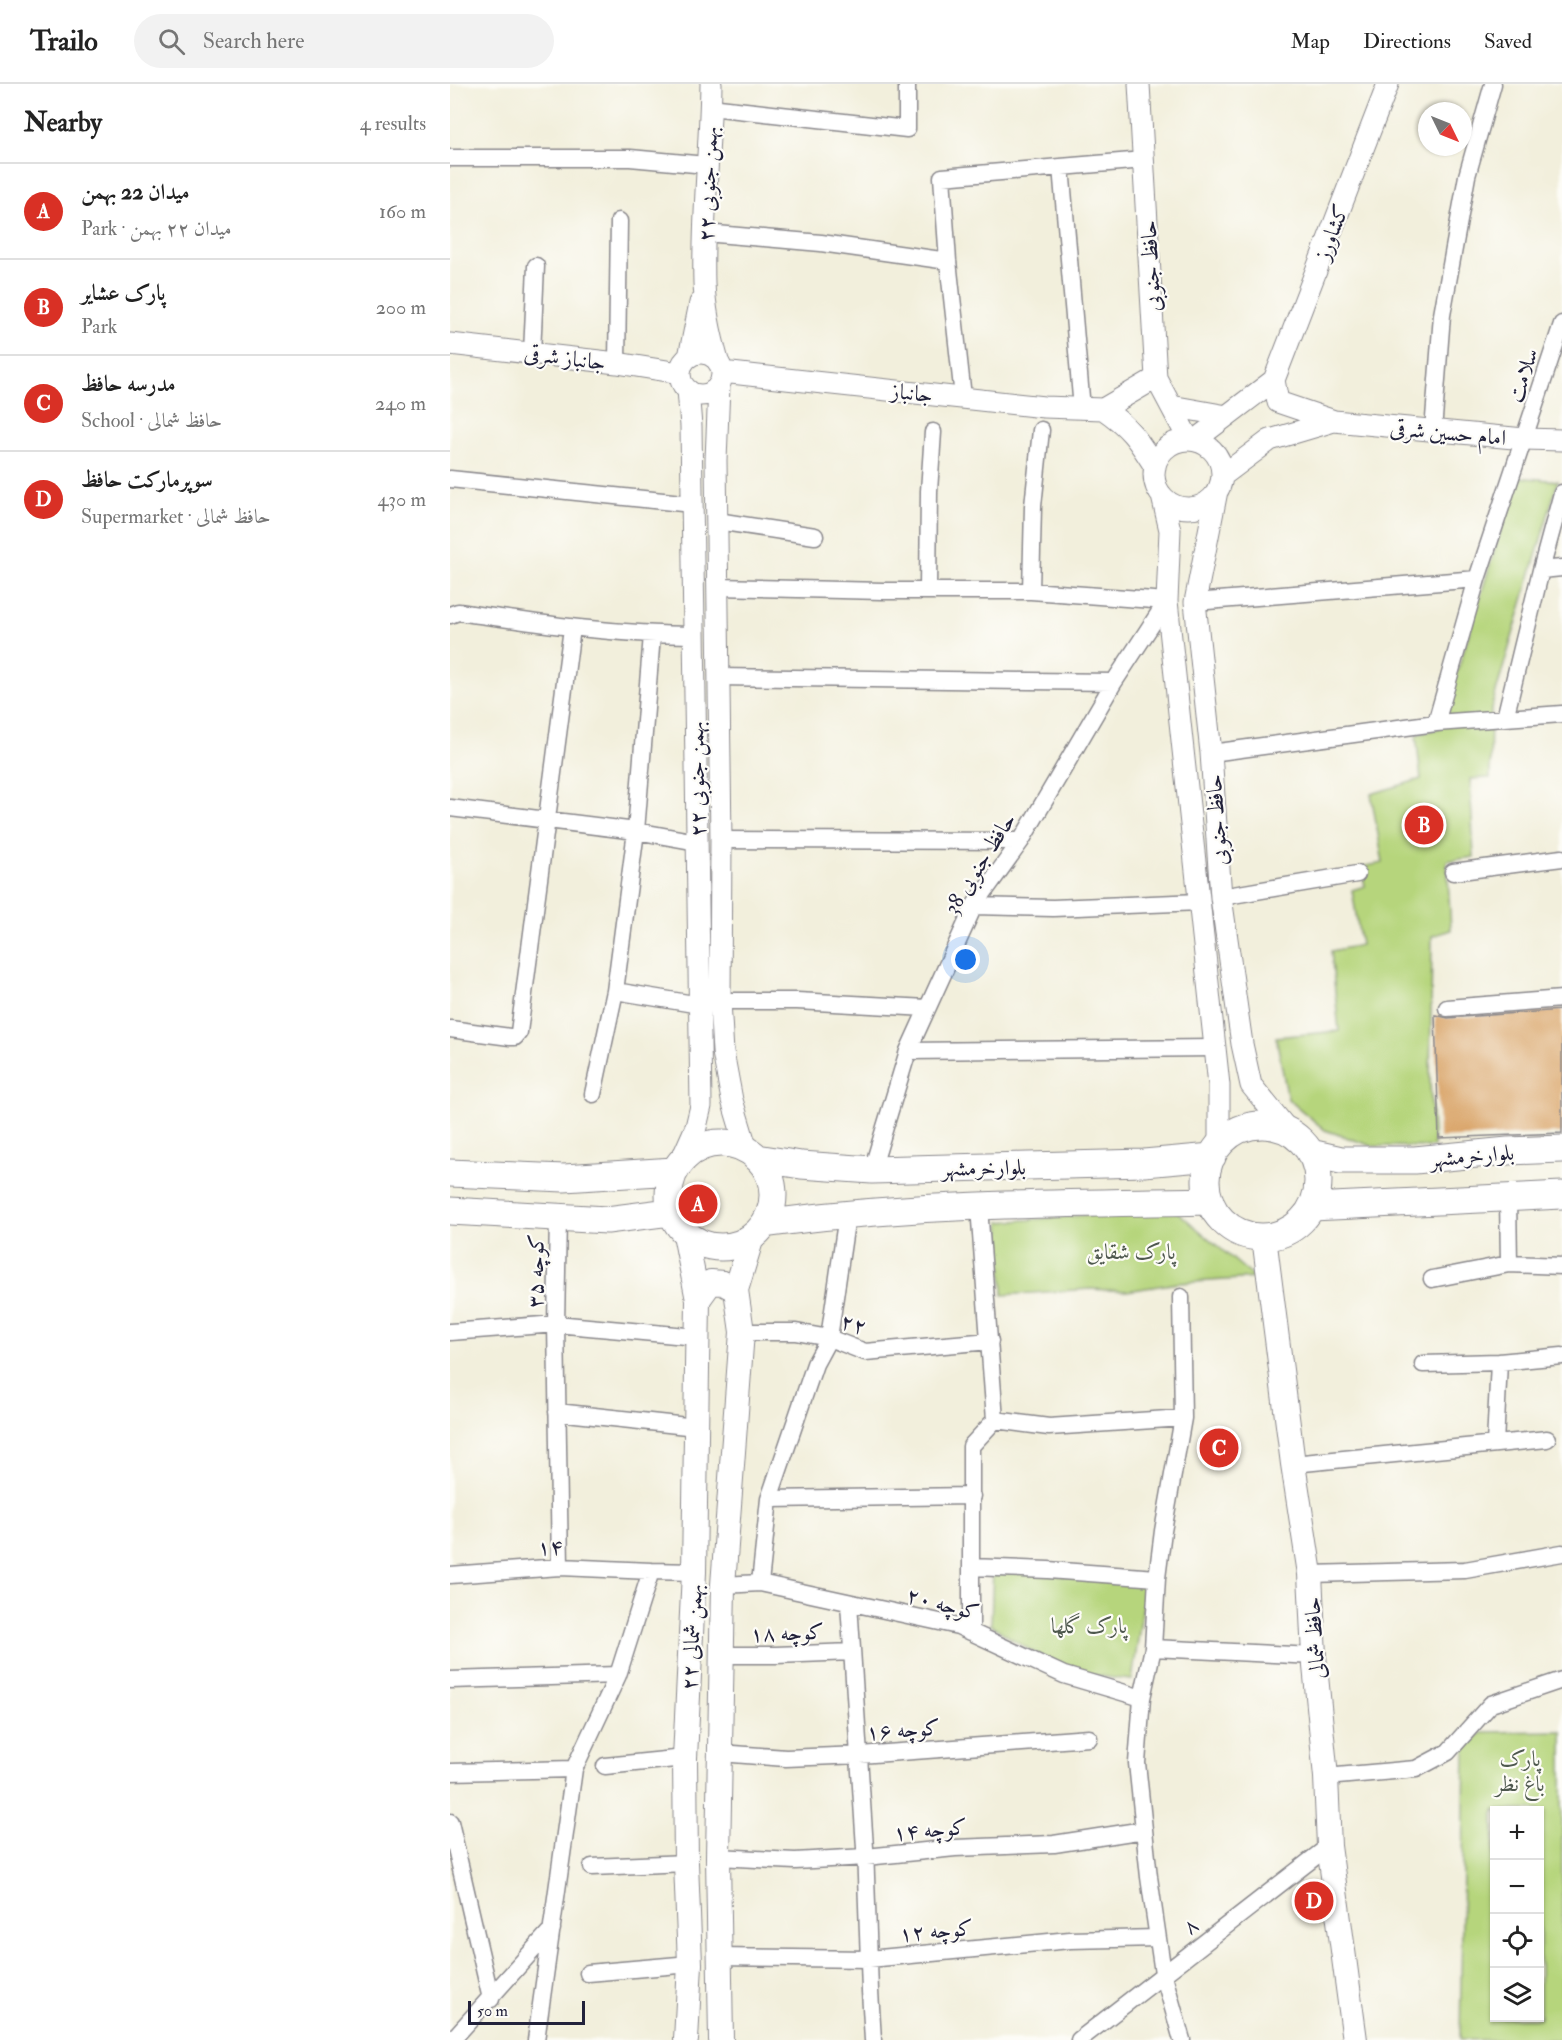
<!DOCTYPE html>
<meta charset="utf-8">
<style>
:root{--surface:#fff;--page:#f2f2f2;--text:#222;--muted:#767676;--line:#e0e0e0;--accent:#d93025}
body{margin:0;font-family:"IM FELL Double Pica",Amiri,serif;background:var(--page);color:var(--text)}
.controls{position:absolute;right:18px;bottom:18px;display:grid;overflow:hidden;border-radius:0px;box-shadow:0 2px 4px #0004}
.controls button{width:54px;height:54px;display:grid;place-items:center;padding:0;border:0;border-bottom:2px solid var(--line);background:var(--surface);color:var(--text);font:30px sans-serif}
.compass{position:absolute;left:968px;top:18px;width:54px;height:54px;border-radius:50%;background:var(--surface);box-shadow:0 2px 4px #0004;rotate:133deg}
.scale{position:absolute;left:18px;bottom:15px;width:117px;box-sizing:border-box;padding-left:6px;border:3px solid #22223b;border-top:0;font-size:16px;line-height:21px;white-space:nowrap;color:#22223b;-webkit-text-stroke:4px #fdfcf7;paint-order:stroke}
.you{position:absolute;left:516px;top:876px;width:21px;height:21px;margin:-15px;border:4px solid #fff;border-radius:50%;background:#1a73e8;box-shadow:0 0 0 9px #1a73e833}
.badge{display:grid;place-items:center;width:39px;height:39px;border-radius:50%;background:var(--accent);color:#fff;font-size:20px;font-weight:700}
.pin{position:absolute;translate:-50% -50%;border:3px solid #fff;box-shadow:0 2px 6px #0006}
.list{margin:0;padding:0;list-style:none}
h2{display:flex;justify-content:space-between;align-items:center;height:78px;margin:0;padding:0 24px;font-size:26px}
h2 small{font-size:20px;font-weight:400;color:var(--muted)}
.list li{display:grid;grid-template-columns:39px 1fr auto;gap:18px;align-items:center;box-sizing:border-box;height:96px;padding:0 24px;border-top:2px solid var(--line)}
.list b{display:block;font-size:22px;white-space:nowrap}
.list p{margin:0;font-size:20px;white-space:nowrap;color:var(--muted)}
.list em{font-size:20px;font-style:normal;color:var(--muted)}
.icon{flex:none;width:33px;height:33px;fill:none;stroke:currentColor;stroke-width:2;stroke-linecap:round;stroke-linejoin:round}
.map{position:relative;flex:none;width:1112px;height:1956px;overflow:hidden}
header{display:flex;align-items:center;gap:36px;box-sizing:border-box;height:84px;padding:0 30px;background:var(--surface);border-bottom:2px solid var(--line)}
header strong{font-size:28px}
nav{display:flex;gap:33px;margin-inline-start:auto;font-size:21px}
.search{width:420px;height:54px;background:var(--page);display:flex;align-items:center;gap:15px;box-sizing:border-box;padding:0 21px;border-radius:33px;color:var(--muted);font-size:22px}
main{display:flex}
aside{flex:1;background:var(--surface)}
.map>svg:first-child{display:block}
</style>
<header>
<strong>Trailo</strong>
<div class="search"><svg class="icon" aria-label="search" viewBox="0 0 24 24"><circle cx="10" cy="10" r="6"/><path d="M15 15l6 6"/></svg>Search here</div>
<nav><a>Map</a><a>Directions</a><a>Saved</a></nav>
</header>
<main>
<aside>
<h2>Nearby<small>4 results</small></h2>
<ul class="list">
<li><span class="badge">A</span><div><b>میدان 22 بهمن</b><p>Park · میدان ۲۲ بهمن</p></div><em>160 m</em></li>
<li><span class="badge">B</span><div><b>پارک عشایر</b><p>Park</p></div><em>200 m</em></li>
<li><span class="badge">C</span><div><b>مدرسه حافظ</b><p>School · حافظ شمالی</p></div><em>240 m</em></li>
<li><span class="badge">D</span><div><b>سوپرمارکت حافظ</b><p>Supermarket · حافظ شمالی</p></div><em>430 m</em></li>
</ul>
</aside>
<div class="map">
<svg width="1112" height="1956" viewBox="0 0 1112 1956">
<rect width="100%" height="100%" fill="#fdfcf7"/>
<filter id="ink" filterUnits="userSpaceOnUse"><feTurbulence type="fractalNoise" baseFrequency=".0167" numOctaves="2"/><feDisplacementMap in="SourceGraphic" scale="12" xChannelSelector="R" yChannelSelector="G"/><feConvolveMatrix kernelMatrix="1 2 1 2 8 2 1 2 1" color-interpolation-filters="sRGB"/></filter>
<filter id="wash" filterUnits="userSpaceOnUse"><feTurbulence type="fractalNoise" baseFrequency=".008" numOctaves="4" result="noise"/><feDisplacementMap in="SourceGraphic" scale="24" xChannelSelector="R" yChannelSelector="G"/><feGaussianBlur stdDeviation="1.35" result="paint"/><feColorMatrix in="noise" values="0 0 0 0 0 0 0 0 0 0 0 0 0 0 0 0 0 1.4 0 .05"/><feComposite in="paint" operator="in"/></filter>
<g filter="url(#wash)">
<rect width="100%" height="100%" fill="#f2efdc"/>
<path fill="#b6d57c" stroke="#6c7c5c" stroke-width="1.5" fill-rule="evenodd" d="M 1067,393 L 1108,397 L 1041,625 L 1040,694 L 1020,695 L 1024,773 L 997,777 L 1001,846 L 982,852 L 980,1000 L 984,1063 L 922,1062 L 875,1046 L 838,1015 L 826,953 L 889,947 L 881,867 L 911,861 L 902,806 L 915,802 L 911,783 L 933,779 L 921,710 L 971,695 L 966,651 L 990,644 Z
M 723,1124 L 805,1194 L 728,1199 L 677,1207 L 640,1205 L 553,1211 L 550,1138 Z
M 543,1484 L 696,1501 L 682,1596 C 659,1594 635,1591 614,1583 C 588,1573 564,1556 541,1541 Z
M 1112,1647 L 1112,1956 L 1010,1956 L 1015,1666 L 1032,1648 ZM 1090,1726 L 1090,1934 L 1044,1934 L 1044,1726 Z"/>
<g id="blocks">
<path fill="#d8a163" d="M 1112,926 L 1112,1049 L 989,1054 L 985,931 L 998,934 Z"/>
</g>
</g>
<g filter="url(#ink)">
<use href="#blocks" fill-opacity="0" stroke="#8a888c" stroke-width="1.5"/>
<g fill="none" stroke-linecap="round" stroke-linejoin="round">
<g stroke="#8a888c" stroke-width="19">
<path id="minor" d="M 260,23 L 457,45 L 457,0
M 0,74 L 180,74 L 256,81
M 611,83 L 632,325
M 255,149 L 371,159 L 498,177
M 82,269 L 86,182
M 167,279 L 169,137
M 513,313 L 498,177 L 492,93 L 694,76
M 983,347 L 992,231 L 1017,92 L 1043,0
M 0,395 L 242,420
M 267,437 L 365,452
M 1091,486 L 1112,484
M 268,503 L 433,507 L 581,507 L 717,517 L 664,598 L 571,757 L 524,822 L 458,967 L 422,1086
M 478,507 L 479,407 L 483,348
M 581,507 L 583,422 L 591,346
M 745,518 L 1027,495
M 0,531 L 8,528 C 87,539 164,551 244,551
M 268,593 L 664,598
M 1055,634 L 1091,486 L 1112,409
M 986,639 L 1027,495 L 1112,240
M 761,669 L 986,639 L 1112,630
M 0,724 L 186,747 L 247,758
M 271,756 L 571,757
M 1003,788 L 1112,774
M 771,813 L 907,790
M 524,822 L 603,824 L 750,818
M 165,907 L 250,921
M 270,917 L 347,917 L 477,924
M 997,924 L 1112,915
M 0,945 L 60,953 L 65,953 L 69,948 L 122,544
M 458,967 L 765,964
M 143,1010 L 165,907 L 186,747 L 202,551
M 1058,1113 L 1059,1180
M 108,1134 L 106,1240 L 110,1483
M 982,1195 L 1059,1180 L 1112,1182
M 731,1213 L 733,1334 L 713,1447 L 707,1494 L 703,1564 L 692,1614 L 687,1679 L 699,1793 L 713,1889 L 732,1956
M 0,1248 L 106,1240 L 247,1253
M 292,1248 L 346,1248 L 379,1254 L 415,1268 L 540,1257
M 973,1280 L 1049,1278 L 1112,1272
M 107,1328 L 246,1343
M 545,1336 L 599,1343 L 733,1334
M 1045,1360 L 1049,1278
M 843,1380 L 1097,1355
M 319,1415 L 522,1412
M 521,1483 L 598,1486 L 707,1494
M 860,1490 L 1015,1486 L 1112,1469
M 0,1491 L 110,1483 L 201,1487
M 310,1499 L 319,1415 L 365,1280 L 379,1254 L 397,1131
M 273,1501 L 310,1499 L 508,1542 L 614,1591 L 692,1614
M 399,1519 L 415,1764 L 420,1907 L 423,1956
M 521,1548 L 521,1362 L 545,1336 L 529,1123
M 703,1564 L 864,1572
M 272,1571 L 326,1571 L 402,1568
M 0,1596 L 168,1591
M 270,1669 L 336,1674 L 410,1671 L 639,1654
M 155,1682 L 235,1674
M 0,1688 L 124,1685
M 876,1693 L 966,1685 L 998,1668 L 1041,1620 L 1112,1596
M 0,1738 L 41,1915
M 268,1773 L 345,1777 L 416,1773 L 505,1764 L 604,1760 L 694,1746
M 142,1783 L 236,1779
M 269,1873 L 419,1875 L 620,1856 L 708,1854
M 138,1889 L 240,1880
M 2,1956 L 102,1845
M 86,1956 L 124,1685 L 168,1591 L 201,1487 L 244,1488
M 629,1956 L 879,1762"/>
</g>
<g stroke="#8a888c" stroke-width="23">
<path id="tertiary" d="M 261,0 C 260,66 252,133 254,199 C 255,225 261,252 268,277
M 689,0 L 706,294 L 739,356
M 938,0 L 824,296 L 828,318 L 884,337 L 1074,355 L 1112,356
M 0,260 L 167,279 L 230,289
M230 290a21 21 0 1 1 42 0a21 21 0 1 1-42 0Z
M 239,273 L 250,219
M 272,288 L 594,323 L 653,325
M 269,302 L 266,376 L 271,756 L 270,917 L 273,968 L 282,1016 L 297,1066
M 721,322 L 777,332
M 653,325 C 680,343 688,356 705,383
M 653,325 L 706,294
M 745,356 L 824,296
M704 390a34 34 0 1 1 68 0a34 34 0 1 1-68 0Z
M 772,392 L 820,356 L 884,337
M 767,407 L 745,518 L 761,669 L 771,813 L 792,960 L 801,1001 L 841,1050
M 712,412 L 720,446 L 717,517 L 769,1001 L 769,1062
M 230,1079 L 246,1043 L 251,1022 L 241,342 L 238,306"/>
</g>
<g stroke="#8a888c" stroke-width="26">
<path id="secondary" d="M 235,1150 L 248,1216 L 244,1488 L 235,1674 L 236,1779 L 240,1880 L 236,1956
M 814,1153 L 843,1380 L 860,1490 L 864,1572 L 876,1693 L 879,1762 L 905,1956
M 248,1216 L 261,1198 L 273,1199 L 286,1206
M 271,1956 L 268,1773 L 273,1501 L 292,1248 L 286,1206 L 302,1153"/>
</g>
<g stroke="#8a888c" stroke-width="29">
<path id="primary" d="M756 1097a56 56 0 1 1 112 0a56 56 0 1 1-112 0Z
M219 1111a52 52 0 1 1 104 0a52 52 0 1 1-104 0Z
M 860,1069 L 891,1076 L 965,1076 L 1058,1067 L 1112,1065
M 307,1074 L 351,1081 L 422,1086 L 694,1079 L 762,1073
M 0,1089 L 114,1094 L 224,1087
M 862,1123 L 1112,1111
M 0,1127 L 157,1136 L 220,1128
M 314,1140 C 460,1119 613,1120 760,1117"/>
</g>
<use href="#minor" stroke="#fff" stroke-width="16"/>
<use href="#tertiary" stroke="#fff" stroke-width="21"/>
<use href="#secondary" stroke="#fff" stroke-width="24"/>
<use href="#primary" stroke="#fff" stroke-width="27"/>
</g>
</g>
<g text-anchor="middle" stroke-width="4.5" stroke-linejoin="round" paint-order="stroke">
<g font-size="22" fill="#22223b" stroke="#fdfcf7">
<text transform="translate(257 100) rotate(-88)" y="8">۲۲ بهمن جنوبی</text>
<text transform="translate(881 148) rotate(-69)" y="8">کشاورز</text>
<text transform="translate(700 182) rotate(-93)" y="8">حافظ جنوبی</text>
<text transform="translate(115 273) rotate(7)" y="8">جانباز شرقی</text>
<text transform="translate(1072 291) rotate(-72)" y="8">سلامت</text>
<text transform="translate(462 308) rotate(6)" y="8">جانباز</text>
<text transform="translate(998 348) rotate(5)" y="8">امام حسین شرقی</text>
<text transform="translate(246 695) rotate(-91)" y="8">۲۲ بهمن جنوبی</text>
<text transform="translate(766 736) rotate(-94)" y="8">حافظ جنوبی</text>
<text transform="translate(529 779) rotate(-58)" y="8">حافظ جنوبی 38</text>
<text transform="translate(1022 1071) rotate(-5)" y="8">بلوارخرمشهر</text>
<text transform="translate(534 1083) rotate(-1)" y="8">بلوارخرمشهر</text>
<text transform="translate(85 1187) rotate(-89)" y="8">کوچه ۳۵</text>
<text transform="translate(404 1239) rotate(17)" y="8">۲۲</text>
<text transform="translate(100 1462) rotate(-2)" y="8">۱۴</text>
<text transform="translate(493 1519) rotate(15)" y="8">کوچه ۲۰</text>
<text transform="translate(337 1548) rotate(-2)" y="8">کوچه ۱۸</text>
<text transform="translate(241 1553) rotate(-87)" y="8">۲۲ بهمن شمالی</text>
<text transform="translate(864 1554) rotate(-94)" y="8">حافظ شمالی</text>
<text transform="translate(453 1645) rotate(-4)" y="8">کوچه ۱۶</text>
<text transform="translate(480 1745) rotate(-5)" y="8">کوچه ۱۴</text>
<text transform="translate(740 1841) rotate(-38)" y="8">۸</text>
<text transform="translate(486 1846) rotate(-5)" y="8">کوچه ۱۲</text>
</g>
<g font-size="22" fill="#4e584e" stroke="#fdfcf7">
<text x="681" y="1175">پارک شقایق</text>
<text x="639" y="1549">پارک گلها</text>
<text x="1070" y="1682">پارک<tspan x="1070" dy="25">باغ نظر</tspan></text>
</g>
</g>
</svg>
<div class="controls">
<button>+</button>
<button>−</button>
<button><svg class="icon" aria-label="locate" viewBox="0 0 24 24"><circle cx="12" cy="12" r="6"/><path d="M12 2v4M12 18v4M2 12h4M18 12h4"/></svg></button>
<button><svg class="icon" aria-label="layers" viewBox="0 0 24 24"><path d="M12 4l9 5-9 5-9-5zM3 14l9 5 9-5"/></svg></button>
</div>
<svg class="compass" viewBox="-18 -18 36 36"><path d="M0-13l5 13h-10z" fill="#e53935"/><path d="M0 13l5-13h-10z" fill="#767676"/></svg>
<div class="scale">50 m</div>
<div class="you"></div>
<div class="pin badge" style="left:248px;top:1120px">A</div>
<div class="pin badge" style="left:974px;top:741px">B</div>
<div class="pin badge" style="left:769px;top:1364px">C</div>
<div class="pin badge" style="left:864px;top:1817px">D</div>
</div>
</main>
